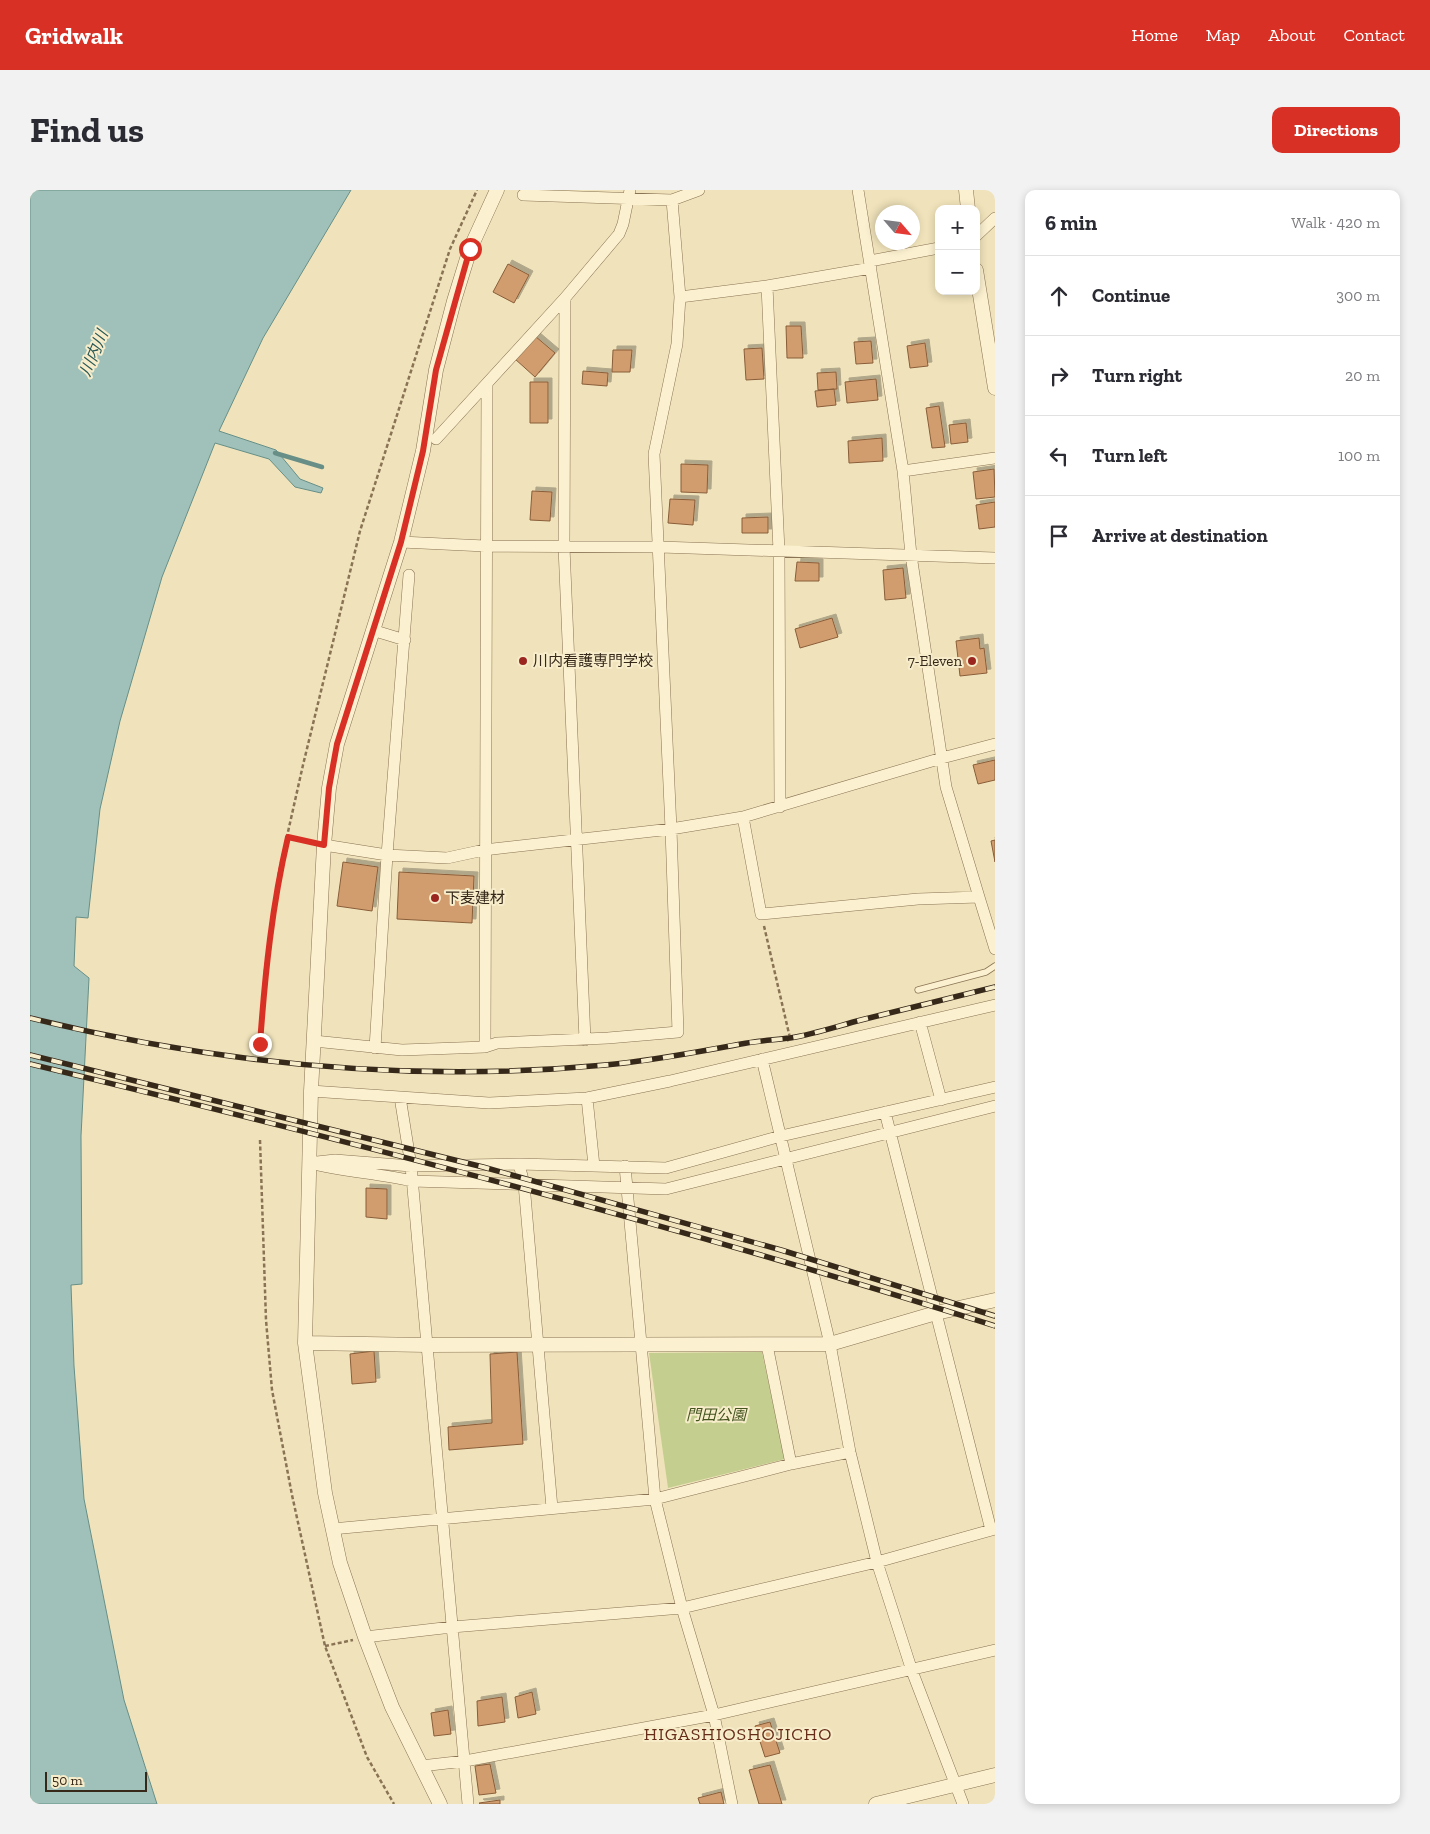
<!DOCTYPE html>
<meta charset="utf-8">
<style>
:root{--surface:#fff;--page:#f2f2f3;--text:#2b2b33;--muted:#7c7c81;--line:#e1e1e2;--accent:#d93025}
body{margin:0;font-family:"Zilla Slab","Noto Sans JP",serif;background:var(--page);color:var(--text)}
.controls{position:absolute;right:15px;top:15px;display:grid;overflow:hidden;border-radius:10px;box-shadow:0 2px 8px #0003}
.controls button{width:45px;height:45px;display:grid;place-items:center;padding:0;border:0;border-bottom:1px solid var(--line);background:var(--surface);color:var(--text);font:25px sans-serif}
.compass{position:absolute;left:845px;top:15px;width:45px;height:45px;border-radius:50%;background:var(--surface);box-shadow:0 2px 8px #0003;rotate:118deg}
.scale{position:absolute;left:15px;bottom:12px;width:102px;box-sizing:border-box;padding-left:5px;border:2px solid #37291a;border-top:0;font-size:14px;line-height:18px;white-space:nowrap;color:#37291a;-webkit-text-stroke:4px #f7edcb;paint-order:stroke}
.stop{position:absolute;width:15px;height:15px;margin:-11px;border:4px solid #d93025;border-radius:50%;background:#fff}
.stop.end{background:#d93025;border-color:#fff;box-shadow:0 1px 5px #0008}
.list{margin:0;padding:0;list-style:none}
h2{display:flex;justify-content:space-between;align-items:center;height:65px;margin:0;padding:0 20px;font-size:21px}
h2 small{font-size:16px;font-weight:400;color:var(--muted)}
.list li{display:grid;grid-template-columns:32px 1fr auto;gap:15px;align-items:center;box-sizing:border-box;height:80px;padding:0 20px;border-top:1px solid var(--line)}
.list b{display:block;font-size:19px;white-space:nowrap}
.list em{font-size:16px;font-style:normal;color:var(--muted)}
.icon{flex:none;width:28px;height:28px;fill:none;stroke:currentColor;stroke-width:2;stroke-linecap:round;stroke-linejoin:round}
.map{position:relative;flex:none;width:965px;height:1614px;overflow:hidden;border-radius:10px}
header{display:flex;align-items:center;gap:30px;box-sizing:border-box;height:70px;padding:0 25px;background:var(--accent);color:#fff}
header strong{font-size:24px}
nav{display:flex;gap:28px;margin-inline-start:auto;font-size:18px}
.intro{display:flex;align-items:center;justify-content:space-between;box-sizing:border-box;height:120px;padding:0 30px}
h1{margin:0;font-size:35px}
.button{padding:12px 22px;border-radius:10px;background:var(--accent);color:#fff;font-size:18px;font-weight:700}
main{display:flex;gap:30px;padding:0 30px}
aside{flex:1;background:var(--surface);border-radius:10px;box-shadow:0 2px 8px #0003}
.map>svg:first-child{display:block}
</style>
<header>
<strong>Gridwalk</strong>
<nav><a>Home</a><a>Map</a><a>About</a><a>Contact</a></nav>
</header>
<div class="intro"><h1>Find us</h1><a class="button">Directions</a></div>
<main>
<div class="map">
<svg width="965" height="1614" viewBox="0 0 965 1614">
<defs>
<filter id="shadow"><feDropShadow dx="4" dy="-4" stdDeviation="0" flood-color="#0004"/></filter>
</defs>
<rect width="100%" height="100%" fill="#f0e3bb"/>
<path fill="#c4cf8f" d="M 732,1162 L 755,1269 L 638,1298 L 619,1163 Z"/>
<path fill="#a0c1b9" stroke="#678f87" d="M 0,0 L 321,0 L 233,148 L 189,241 L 246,260 L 270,289 L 293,298 L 291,303 L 265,297 L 239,269 L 185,253 L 132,387 L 90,531 L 70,619 L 58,728 L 46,727 L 44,776 L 59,788 L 51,946 L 52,1094 L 41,1095 L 44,1176 L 54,1309 L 94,1510 L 127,1614 L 0,1614 Z"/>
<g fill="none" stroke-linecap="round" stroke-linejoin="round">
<path stroke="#678f87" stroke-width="4.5" d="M 245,263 L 292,277"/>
</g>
<path fill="#d19d6e" stroke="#895d39" filter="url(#shadow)" d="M 478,74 L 499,85 L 484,113 L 463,102 Z
M 756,136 L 771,136 L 773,168 L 757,168 Z
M 505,146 L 525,163 L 505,187 L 485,169 Z
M 841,151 L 843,173 L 826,174 L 824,152 Z
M 895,153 L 898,176 L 880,178 L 877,156 Z
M 732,158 L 734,189 L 716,190 L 714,159 Z
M 583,160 L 602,160 L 600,182 L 582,182 Z
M 553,181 L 578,183 L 577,196 L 552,194 Z
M 806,182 L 807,199 L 788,200 L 787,183 Z
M 846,189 L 848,210 L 817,213 L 815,192 Z
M 500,192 L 518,192 L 518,233 L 500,233 Z
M 804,199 L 806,215 L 787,217 L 785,201 Z
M 909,216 L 915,257 L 902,258 L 896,218 Z
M 936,233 L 938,252 L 921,254 L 919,235 Z
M 852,248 L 853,271 L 819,273 L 818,251 Z
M 651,274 L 678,275 L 677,303 L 651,302 Z
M 964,279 L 965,307 L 946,309 L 943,282 Z
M 502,301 L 522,302 L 520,331 L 500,330 Z
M 640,309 L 665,310 L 663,335 L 638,333 Z
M 965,312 L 965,337 L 949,339 L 946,315 Z
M 738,327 L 738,343 L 712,343 L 712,328 Z
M 767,372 L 789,373 L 789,391 L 765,391 Z
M 873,378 L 876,408 L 855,410 L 853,380 Z
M 802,428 L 808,447 L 770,458 L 765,439 Z
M 949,448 L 950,459 L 954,458 L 957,483 L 930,486 L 926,451 Z
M 965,570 L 965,590 L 948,594 L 943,575 Z
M 965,650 L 965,672 L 961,651 Z
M 313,672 L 348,677 L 342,721 L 307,716 Z
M 369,682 L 444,686 L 442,733 L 367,729 Z
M 336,998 L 357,999 L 357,1029 L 336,1027 Z
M 344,1161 L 346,1192 L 322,1194 L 320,1164 Z
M 487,1162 L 493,1254 L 419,1260 L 418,1237 L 462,1233 L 460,1164 Z
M 502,1502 L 506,1524 L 488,1528 L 485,1507 Z
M 472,1507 L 475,1532 L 448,1536 L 447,1511 Z
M 418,1520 L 421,1544 L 404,1546 L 401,1523 Z
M 740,1532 L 750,1563 L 735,1567 L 725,1536 Z
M 460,1574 L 466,1603 L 449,1605 L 445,1576 Z
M 740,1575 L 752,1614 L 729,1614 L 719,1580 Z
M 691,1602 L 694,1614 L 670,1614 L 668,1608 Z
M 470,1610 L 470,1614 L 450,1614 L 449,1613 Z"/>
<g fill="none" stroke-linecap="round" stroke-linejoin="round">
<g stroke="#897354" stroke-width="7">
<path id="service" d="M 888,800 L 956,782 L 965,776"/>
</g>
<g stroke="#897354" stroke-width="12">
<path id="minor" d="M 493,5 L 642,10 L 669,0
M 946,46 L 965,28
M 840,71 L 909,58
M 737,96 L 749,361 L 750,617
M 650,107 L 737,96 L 841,78
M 535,108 L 534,357 L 555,850
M 406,249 L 535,108 L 589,44 L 593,34 L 600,0
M 873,281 L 965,268
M 371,352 L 455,356 L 630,357 L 965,368
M 342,440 L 375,450
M 713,627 L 731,724 L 888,709 L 949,707 L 916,597 L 881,365 L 873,281 L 828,0
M 294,655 L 357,665 L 417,668 L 454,660 L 641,639 L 713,627 L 912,568 L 965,554
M 949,707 L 965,759
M 890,832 L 911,910
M 284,851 L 372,860 L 455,857 L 467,853 L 578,848 L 648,842 L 641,639 L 624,264 L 647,154 L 650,107 L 642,10
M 455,857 L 457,195
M 345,858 L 357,665 L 379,385
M 732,869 L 800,1154 L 820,1262 L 847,1372 L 882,1481 L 933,1614
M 281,901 L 459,913 L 557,908 L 640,891 L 965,815
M 370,907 L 381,976 L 438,1614
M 557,908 L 564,976
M 855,922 L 961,1340
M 287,972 L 305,970 L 381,976 L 489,974 L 636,978 L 751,946 L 965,897
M 280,973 C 314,982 348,983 382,991 L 636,999 L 965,916
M 489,974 L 494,994 L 522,1318
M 595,976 L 625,1309 L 652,1418 L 684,1525 L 702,1614
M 737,1155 L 761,1274
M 302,1339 L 625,1309 L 761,1274 L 820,1262
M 335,1447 L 422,1437 L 652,1418 L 847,1372 L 965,1339
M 391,1576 L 435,1571 L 684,1525 L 965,1460"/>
</g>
<g stroke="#897354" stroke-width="15">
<path id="tertiary" d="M 936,0 L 938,19
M 946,80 L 965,198
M 275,1153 L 397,1155 L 800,1154 L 906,1123 L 965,1110
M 410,1614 L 362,1517 L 335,1447 L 310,1373 L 295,1303 L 275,1153 L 281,901 L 294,655 L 299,598 L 307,554 L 371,352 L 393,261 L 406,180 L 424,111 L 440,59 L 467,0
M 846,1614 L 965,1585"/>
</g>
<path stroke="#897354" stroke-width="2.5" stroke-dasharray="4 2.5" stroke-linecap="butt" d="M 258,647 L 282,652
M 734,736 L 760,848 L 757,851
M 230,854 L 235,780 L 249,682 L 273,575 L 330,341 L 420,59 L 447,0
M 230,950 L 236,1130 L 242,1200 L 262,1305 L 295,1456 L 337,1567 L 364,1614
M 295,1456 L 323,1450"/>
<use href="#service" stroke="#fbf0cf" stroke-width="5.5"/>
<use href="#minor" stroke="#fbf0cf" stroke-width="11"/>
<use href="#tertiary" stroke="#fbf0cf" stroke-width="14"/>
<g stroke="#37291a" stroke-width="5.5">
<path id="rail" d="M 0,828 C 188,874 382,893 575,875 C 621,871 666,862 711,854 C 727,851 744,850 760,848 C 784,844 808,836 831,830 C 876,819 920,808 965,797
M 0,865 L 453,977 L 751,1060 L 965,1126
M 0,874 C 324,952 647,1035 965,1136"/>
</g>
<use href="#rail" stroke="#f7edcb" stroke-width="4" stroke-dasharray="11" stroke-linecap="butt"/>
</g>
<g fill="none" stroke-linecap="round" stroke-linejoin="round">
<path stroke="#d93025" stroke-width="6" d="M 230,854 C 235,784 242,715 258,647 L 294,655 L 299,598 L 307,554 L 371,352 L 393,261 L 406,180 L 440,59"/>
</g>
<g fill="#9b2620" stroke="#f7edcb" stroke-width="2">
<circle cx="493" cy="471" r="5"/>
<circle cx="942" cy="471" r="5"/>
<circle cx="405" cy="708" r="5"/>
</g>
<g text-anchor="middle" stroke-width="4" stroke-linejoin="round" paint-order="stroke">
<g font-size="15" fill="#37291a" stroke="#f7edcb" text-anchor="start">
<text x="503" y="476">川内看護専門学校</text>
<text x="932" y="476" text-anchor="end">7-Eleven</text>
<text x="415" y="713">下麦建材</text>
</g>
<g font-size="15" font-style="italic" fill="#44541f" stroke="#f7edcb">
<text x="686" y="1230">門田公園</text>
</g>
<g font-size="16" font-style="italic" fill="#285857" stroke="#f7edcb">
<text transform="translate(63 163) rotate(-67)" y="6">川内川</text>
</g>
<g font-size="18" letter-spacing="1" fill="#662c17" stroke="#f7edcb">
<text x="708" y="1550">HIGASHIOSHOJICHO</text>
</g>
</g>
</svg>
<div class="controls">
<button>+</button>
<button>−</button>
</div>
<svg class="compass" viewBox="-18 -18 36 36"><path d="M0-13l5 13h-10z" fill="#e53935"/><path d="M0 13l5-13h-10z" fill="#7c7c81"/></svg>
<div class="scale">50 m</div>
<div class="stop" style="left:440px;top:59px"></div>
<div class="stop end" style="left:230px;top:854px"></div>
</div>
<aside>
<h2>6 min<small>Walk · 420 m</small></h2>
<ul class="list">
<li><svg class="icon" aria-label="ahead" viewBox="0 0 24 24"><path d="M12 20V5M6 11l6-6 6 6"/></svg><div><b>Continue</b></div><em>300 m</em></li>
<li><svg class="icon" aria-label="right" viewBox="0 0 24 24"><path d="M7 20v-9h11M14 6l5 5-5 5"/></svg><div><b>Turn right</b></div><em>20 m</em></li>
<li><svg class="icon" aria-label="left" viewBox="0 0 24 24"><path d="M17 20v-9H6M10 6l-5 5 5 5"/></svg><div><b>Turn left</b></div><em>100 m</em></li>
<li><svg class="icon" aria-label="arrive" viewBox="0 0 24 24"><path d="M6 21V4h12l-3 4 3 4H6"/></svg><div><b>Arrive at destination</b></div></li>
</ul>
</aside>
</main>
